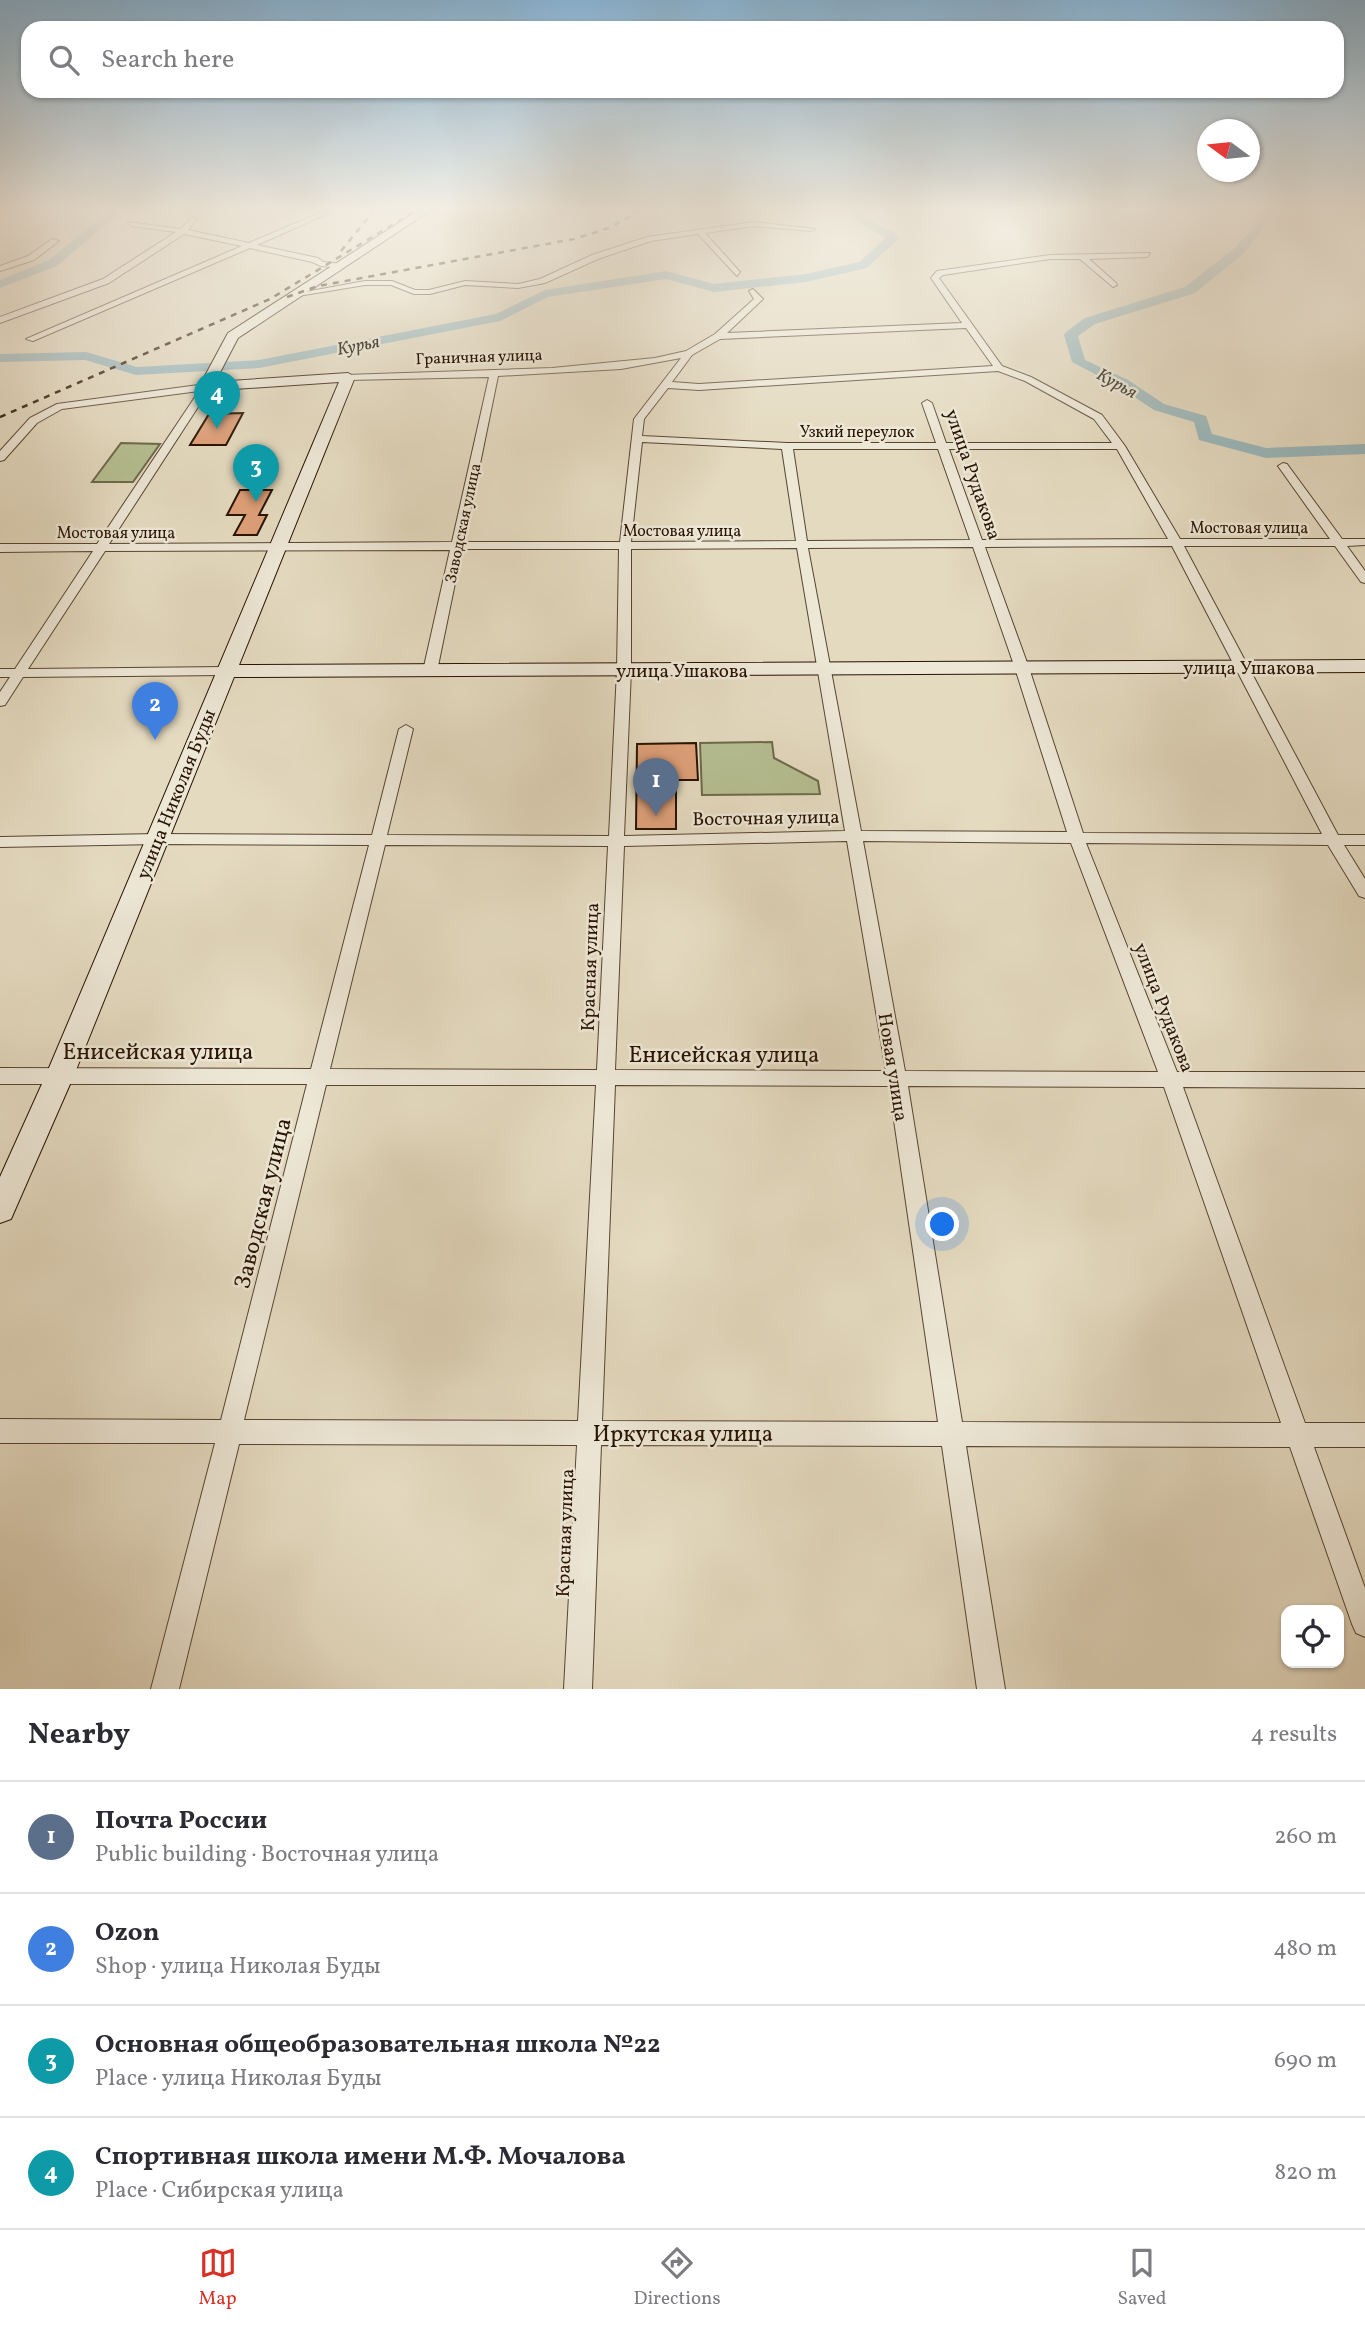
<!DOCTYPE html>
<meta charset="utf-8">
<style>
:root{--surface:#fff;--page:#f7f7f7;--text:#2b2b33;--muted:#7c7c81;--line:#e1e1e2;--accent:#d93025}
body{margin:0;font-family:Vollkorn,serif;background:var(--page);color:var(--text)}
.controls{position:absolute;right:21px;bottom:21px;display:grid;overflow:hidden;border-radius:14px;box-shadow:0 2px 5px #0004}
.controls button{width:63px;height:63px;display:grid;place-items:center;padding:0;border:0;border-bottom:2px solid var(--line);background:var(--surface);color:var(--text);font:35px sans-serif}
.compass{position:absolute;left:1197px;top:119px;width:63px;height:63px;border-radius:50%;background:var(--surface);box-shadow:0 2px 5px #0004;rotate:285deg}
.you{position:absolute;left:943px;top:1225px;width:24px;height:24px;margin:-18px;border:5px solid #fff;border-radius:50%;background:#1a73e8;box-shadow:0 0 0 10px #1a73e833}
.badge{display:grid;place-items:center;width:46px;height:46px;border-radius:50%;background:var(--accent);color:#fff;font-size:23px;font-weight:700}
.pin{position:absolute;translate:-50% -58px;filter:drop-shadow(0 2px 4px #0008)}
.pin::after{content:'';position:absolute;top:37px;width:24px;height:21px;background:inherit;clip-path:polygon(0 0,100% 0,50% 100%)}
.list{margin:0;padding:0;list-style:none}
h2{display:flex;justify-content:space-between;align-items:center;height:91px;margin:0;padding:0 28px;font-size:30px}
h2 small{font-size:23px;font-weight:400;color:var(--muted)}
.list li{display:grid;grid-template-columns:46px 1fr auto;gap:21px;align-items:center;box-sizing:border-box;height:112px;padding:0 28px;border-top:2px solid var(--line)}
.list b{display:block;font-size:26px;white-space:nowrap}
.list p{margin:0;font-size:23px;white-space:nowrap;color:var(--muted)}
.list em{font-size:23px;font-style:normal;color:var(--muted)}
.icon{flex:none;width:38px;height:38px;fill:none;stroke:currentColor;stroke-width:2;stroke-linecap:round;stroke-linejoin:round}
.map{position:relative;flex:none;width:1365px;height:1689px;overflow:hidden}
.search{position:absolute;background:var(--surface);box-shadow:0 2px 5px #0004;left:21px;right:21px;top:21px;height:77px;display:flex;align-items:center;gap:18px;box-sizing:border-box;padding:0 24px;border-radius:21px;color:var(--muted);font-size:26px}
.sheet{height:539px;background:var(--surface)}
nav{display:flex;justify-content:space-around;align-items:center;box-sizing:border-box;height:98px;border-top:2px solid var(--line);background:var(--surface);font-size:19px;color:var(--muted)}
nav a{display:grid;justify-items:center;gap:4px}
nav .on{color:var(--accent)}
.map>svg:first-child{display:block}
</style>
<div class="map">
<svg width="1365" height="1689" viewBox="0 0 1365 1689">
<rect width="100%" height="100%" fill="#e4dac0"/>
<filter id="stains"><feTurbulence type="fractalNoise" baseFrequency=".00286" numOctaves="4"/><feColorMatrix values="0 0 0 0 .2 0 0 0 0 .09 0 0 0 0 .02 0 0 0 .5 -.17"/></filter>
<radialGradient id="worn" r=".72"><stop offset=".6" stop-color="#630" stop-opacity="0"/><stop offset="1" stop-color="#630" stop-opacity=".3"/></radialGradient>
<path fill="#b5bf92" stroke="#6e694a" stroke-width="2" d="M 121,443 L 160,444 L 133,482 L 92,482 Z
M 772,742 L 774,758 L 818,781 L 820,794 L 702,795 L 700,743 Z"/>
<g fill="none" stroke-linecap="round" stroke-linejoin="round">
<path fill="#9ab8bd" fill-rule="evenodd" d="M 113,208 L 125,208 L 57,266 L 0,288 L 0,280 L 49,260 Z
M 857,208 L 868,208 L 863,215 L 898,235 L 898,239 L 867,268 L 806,282 L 714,292 L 666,279 L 548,297 L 500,321 L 259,368 L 136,375 L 85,360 L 0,362 L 0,354 L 86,352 L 137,367 L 259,360 L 496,314 L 545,290 L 666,271 L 714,284 L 806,274 L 859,262 L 886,238 L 852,218 L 850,216 Z
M 1262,208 L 1273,208 L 1261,231 L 1244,253 L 1195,293 L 1095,324 L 1078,336 L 1085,360 L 1128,380 L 1164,404 L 1206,416 L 1212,434 L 1266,448 L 1365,444 L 1365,454 L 1266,458 L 1199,440 L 1194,422 L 1154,410 L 1118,386 L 1072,362 L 1064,335 L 1066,332 L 1085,318 L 1185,287 L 1235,248 L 1250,231 Z"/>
</g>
<path fill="#dea079" stroke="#281301" stroke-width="2" d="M 243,413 L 226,445 L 190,445 L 209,414 Z
M 240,490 L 272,490 L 259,515 L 267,515 L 257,535 L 234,535 L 245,515 L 227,515 Z
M 696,743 L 698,780 L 676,780 L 676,829 L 636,829 L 637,744 Z"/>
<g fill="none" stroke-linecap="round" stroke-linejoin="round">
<g stroke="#574531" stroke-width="2">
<path id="street" d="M 0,208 L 10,208 L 0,212 Z
M 331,208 L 340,208 L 257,245 L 318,258 L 323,262 L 343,264 L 343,268 L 321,266 L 312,262 L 250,248 L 33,341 L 26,339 L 242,246 L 184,234 L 109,283 L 0,323 L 0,317 L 103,279 L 176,232 L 131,226 L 128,222 L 181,229 L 192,217 L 196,219 L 188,230 L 249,243 Z
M 754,222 L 815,229 L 811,231 L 754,226 L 705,233 L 740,272 L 737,276 L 698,234 L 651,241 L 598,259 L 545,283 L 518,288 L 465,285 L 430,294 L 414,294 L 391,285 L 365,285 L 298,296 L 294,294 L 365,281 L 392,281 L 415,290 L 429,290 L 465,281 L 518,284 L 540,279 L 592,255 L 647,237 Z
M 52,239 L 59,241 L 34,260 L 0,271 L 0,266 L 28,256 Z
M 1150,253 L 1147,257 L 1089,259 L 1116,283 L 1117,285 L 1113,287 L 1080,259 L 1050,259 L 943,275 L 939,278 L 1002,366 L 1031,377 L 1102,415 L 1125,446 L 1180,539 L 1330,539 L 1278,466 L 1283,463 L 1287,464 L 1342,539 L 1365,539 L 1365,545 L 1347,546 L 1365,571 L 1365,583 L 1361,582 L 1335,546 L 1184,546 L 1338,835 L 1365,835 L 1365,845 L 1344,845 L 1365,879 L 1365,898 L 1359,896 L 1328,845 L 1086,843 L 1177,1072 L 1365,1072 L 1365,1088 L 1183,1087 L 1305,1423 L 1365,1423 L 1365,1447 L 1314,1447 L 1365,1588 L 1365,1637 L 1356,1633 L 1352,1624 L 1290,1447 L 966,1446 L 1005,1689 L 977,1689 L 942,1446 L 601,1445 L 592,1689 L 564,1689 L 577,1445 L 239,1444 L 179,1689 L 151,1689 L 215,1443 L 0,1443 L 0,1419 L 221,1420 L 307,1084 L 0,1084 L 0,1068 L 311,1069 L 369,845 L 157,844 L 0,847 L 0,837 L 157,834 L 372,835 L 399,729 L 406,725 L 413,729 L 387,835 L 609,836 L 617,670 L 619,549 L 462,549 L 437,671 L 430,675 L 423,671 L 450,550 L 105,551 L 28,669 L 226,667 L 233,671 L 226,675 L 23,677 L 5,705 L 0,706 L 0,692 L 10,677 L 0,677 L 0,669 L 15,669 L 93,551 L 0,552 L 0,544 L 97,544 L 199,391 L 62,409 L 37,423 L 4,460 L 0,461 L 0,451 L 30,418 L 57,404 L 206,384 L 211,387 L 109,544 L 452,542 L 489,377 L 348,380 L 343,377 L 345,375 L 552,368 L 655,358 L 686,351 L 715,334 L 754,299 L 749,291 L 753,289 L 763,299 L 727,333 L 962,323 L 931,278 L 937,271 L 1050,255 ZM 966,328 L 993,366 L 699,384 L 672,382 L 692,355 L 720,339 ZM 681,358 L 634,419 L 620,542 L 464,542 L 498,376 L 621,369 ZM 998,371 L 1025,381 L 1094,419 L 1112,443 L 946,443 L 932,403 L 927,400 L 922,403 L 936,443 L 787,443 L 642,436 L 644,419 L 668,388 L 699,390 ZM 642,442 L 782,449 L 796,541 L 631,542 ZM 793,449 L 938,449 L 970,540 L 807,541 ZM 949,449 L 1117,449 L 1168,539 L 982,540 ZM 1172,546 L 1322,834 L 1083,833 L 1029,668 L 985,547 ZM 973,547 L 1015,668 L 1067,832 L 861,831 L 808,548 ZM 797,548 L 845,831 L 624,836 L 631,670 L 631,549 ZM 847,841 L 886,1071 L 615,1070 L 624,846 ZM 863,841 L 1071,843 L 1158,1072 L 905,1071 ZM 385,845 L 608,846 L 597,1070 L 330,1069 ZM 326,1085 L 596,1085 L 578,1421 L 244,1420 ZM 615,1085 L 889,1086 L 938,1422 L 602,1421 ZM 908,1086 L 1164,1087 L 1281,1423 L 962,1422 Z"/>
</g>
<g stroke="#281301" stroke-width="2">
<path id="secondary" d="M 422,208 L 434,208 L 238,338 L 215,382 L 348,373 L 355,377 L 239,665 L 1365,660 L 1365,672 L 234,677 L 74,1075 L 11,1219 L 0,1223 L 0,1177 L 46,1075 L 339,382 L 206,391 L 199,387 L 228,333 Z"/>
</g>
<use href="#street" fill="#ede7d6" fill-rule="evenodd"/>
<use href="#secondary" fill="#ede7d6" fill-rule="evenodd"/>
<path stroke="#281301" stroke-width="2.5" stroke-dasharray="6 6" stroke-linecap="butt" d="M 341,251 L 376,208
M 287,297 L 318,286 L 574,239 L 609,228 L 644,208
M 0,417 L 270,299 L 420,208"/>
</g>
<linearGradient id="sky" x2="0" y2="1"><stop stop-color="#89b6d7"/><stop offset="0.47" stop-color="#f3eee3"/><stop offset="1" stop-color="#f3eee3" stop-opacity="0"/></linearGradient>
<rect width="1365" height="444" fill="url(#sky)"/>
<g text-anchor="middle" stroke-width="5" stroke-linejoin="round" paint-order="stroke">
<g font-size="16" fill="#281301" stroke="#ede7d6">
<text transform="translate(479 356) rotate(-2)" y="6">Граничная улица</text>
<text x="857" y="437">Узкий переулок</text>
<text transform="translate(462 523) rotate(-78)" y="6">Заводская улица</text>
<text x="1249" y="533">Мостовая улица</text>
<text x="682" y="536">Мостовая улица</text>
<text x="116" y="538">Мостовая улица</text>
</g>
<g font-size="18" font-style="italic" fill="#504d43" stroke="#ede7d6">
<text transform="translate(358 345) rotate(-11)" y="6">Курья</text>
<text transform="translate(1117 383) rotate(29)" y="6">Курья</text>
</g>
<g font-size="19" fill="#281301" stroke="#ede7d6">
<text transform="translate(974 474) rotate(71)" y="7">улица Рудакова</text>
<text x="1249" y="674">улица Ушакова</text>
<text x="682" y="677">улица Ушакова</text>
<text transform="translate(175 794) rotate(-68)" y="7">улица Николая Буды</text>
<text transform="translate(766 817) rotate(-1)" y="7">Восточная улица</text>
<text transform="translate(589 967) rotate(-88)" y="7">Красная улица</text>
<text transform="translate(1165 1007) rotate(69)" y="7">улица Рудакова</text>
<text transform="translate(894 1067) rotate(81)" y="7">Новая улица</text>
<text transform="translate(564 1533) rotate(-88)" y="7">Красная улица</text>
</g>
<g font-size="23" fill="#281301" stroke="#ede7d6">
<text x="158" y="1059">Енисейская улица</text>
<text x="724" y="1062">Енисейская улица</text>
<text transform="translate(262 1203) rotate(-76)" y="8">Заводская улица</text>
<text x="683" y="1441">Иркутская улица</text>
</g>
</g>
<rect width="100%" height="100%" filter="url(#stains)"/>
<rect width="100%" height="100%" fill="url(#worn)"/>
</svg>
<div class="controls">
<button><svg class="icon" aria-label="locate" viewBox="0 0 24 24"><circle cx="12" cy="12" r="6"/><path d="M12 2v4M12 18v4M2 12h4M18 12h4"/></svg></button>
</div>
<svg class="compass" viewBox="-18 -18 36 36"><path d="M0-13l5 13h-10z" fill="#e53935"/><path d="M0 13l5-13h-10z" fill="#7c7c81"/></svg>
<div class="you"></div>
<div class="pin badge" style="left:656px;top:816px;background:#5c6f8a">1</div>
<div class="pin badge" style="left:155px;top:740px;background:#3f7fe0">2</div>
<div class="pin badge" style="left:256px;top:502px;background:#0f9aa8">3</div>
<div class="pin badge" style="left:217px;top:429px;background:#0f9aa8">4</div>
<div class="search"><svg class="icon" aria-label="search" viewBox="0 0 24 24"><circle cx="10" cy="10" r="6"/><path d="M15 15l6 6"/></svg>Search here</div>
</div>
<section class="sheet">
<h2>Nearby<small>4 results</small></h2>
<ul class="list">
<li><span class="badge" style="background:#5c6f8a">1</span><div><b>Почта России</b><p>Public building · Восточная улица</p></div><em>260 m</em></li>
<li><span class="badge" style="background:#3f7fe0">2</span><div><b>Ozon</b><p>Shop · улица Николая Буды</p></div><em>480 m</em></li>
<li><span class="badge" style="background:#0f9aa8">3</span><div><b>Основная общеобразовательная школа №22</b><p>Place · улица Николая Буды</p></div><em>690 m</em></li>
<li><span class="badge" style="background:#0f9aa8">4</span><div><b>Спортивная школа имени М.Ф. Мочалова</b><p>Place · Сибирская улица</p></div><em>820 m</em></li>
</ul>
</section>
<nav>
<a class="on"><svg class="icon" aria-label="map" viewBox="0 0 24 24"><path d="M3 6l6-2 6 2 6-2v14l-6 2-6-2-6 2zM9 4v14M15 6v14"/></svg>Map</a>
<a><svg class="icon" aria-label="directions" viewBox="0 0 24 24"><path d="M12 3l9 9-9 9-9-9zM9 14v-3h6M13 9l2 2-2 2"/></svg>Directions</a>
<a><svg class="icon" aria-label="saved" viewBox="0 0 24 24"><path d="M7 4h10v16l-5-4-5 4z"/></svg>Saved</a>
</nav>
